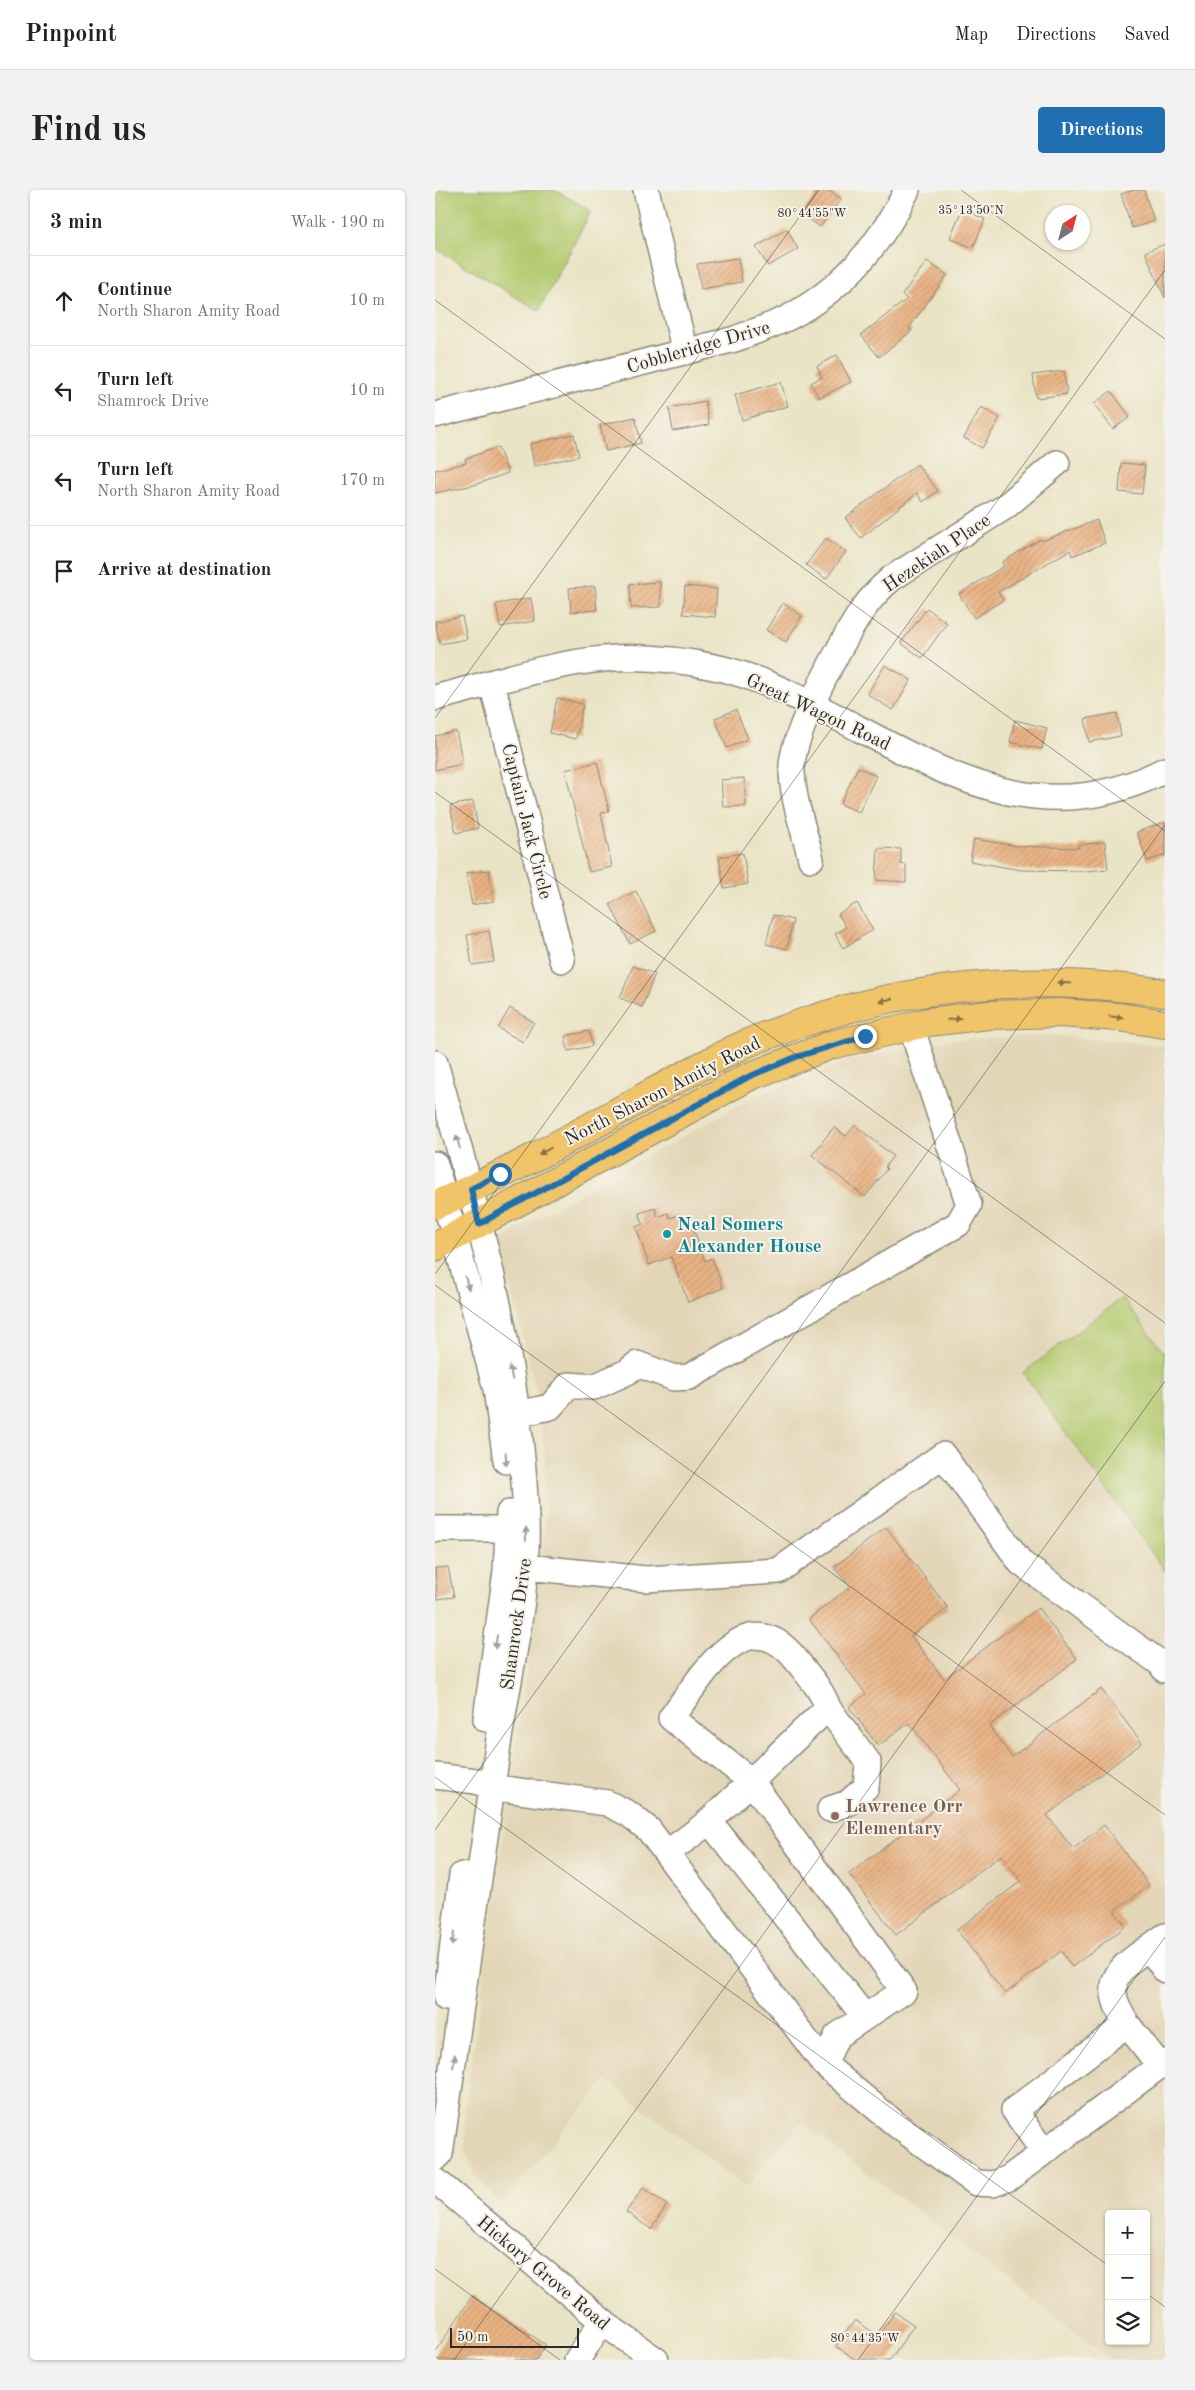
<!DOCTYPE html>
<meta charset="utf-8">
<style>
:root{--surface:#fff;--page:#f2f2f2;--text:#222;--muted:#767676;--line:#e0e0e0;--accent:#1f6fb2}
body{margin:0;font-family:"Old Standard TT",serif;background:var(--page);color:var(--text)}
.controls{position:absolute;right:15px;bottom:15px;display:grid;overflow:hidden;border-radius:5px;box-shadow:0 1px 4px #0004}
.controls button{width:45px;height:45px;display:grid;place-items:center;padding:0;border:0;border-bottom:1px solid var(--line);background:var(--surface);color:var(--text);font:25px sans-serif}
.compass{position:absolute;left:610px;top:15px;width:45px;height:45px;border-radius:50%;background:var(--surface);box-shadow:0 1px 4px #0004;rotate:36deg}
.scale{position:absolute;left:15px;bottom:12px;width:129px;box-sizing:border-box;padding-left:5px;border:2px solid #2b2b2b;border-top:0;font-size:14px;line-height:18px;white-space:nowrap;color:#2b2b2b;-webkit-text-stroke:4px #f7f3e8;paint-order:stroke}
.stop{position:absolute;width:15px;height:15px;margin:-11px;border:4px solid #1f6fb2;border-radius:50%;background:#fff}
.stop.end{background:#1f6fb2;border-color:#fff;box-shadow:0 1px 5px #0008}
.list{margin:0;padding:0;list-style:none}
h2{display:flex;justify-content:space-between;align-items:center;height:65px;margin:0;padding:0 20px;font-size:21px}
h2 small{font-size:16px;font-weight:400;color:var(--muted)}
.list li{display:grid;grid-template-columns:32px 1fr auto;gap:15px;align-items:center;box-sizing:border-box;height:90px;padding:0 20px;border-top:1px solid var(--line)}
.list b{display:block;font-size:19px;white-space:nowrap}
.list p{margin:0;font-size:16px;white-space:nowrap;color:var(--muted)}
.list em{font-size:16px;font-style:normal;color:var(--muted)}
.icon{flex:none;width:28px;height:28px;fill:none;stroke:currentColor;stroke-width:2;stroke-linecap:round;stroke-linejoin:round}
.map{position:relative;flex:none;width:730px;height:2170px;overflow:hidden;border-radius:5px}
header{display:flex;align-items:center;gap:30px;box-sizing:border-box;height:70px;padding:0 25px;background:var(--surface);border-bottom:1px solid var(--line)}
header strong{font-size:24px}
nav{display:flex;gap:28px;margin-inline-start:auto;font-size:18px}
.intro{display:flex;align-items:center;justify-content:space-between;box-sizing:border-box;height:120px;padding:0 30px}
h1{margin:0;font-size:35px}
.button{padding:12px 22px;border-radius:5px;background:var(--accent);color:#fff;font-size:18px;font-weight:700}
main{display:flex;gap:30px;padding:0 30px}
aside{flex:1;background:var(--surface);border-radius:5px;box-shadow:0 1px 4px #0004}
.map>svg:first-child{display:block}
</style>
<header>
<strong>Pinpoint</strong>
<nav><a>Map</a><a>Directions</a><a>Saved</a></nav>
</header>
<div class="intro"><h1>Find us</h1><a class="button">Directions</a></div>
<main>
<aside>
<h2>3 min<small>Walk · 190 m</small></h2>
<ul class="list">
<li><svg class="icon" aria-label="ahead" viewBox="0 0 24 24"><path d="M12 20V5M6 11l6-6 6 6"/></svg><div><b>Continue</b><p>North Sharon Amity Road</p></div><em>10 m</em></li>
<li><svg class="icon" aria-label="left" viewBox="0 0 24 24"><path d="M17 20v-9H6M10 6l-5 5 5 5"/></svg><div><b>Turn left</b><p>Shamrock Drive</p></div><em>10 m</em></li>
<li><svg class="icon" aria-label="left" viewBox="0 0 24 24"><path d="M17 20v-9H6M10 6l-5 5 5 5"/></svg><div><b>Turn left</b><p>North Sharon Amity Road</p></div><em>170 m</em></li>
<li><svg class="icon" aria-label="arrive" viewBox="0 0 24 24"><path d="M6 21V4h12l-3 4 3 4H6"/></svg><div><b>Arrive at destination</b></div></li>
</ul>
</aside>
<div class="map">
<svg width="730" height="2170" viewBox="0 0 730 2170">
<defs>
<pattern id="building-hatch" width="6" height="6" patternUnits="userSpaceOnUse" patternTransform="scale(1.25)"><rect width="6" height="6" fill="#e9b384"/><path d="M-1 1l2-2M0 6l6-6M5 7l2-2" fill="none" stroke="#c89a72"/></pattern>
</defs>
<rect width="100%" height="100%" fill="#f7f3e8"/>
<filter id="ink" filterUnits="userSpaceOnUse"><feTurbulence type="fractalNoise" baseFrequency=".02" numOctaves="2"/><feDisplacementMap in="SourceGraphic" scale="10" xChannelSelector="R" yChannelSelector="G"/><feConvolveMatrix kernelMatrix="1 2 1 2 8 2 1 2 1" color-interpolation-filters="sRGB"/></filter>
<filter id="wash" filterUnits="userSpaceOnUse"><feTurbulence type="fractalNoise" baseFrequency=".0096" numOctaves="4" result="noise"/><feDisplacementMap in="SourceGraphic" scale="20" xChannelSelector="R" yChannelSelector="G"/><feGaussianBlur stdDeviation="1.12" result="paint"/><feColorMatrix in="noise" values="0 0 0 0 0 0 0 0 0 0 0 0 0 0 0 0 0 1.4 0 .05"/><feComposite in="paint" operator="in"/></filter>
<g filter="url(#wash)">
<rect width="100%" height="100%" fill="#eae4c6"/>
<path fill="#e3d6b7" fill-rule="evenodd" d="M 614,845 L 730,856 L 730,2170 L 677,2170 L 366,1932 L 311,1998 L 171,1890 L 66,2014 L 38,1983 L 30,1958 L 30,1917 L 108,1363 L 111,1314 L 109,1256 L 101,1199 L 67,1065 L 70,1049 L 79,1041 L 318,907 L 412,871 L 516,850 ZM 674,2024 L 711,2024 L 711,2151 L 674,2151 Z"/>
<path fill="#b3c96e" stroke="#6f7a4c" d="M 0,0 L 120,0 L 156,21 L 104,121 L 0,58 Z
M 687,1108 L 730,1164 L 730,1381 L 588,1183 Z"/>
<g id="blocks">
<path fill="url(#building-hatch)" d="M 384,0 L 393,0 L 406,9 L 385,37 L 367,24 Z
M 699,0 L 709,0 L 719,31 L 697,38 L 686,4 Z
M 527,19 L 550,29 L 538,58 L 515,48 Z
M 352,39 L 363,59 L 333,76 L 321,57 Z
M 730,54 L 730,108 L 710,62 Z
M 303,68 L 307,92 L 266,99 L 262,74 Z
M 492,71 L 512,85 L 474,138 L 477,141 L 444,167 L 426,145 L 472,109 L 467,105 Z
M 402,165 L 416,192 L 384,208 L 376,193 L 387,187 L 382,176 Z
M 629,181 L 632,204 L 601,208 L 598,185 Z
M 346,192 L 353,216 L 307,230 L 300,205 Z
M 676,201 L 695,227 L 678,239 L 659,214 Z
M 270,211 L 274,235 L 238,241 L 234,218 Z
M 546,217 L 565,228 L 547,258 L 529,248 Z
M 200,227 L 206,253 L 171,261 L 165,235 Z
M 139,244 L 144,266 L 99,276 L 95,254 Z
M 63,257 L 73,283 L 39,295 L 0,303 L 0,280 L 31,273 L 30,269 Z
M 686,273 L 710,275 L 707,304 L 684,302 Z
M 482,274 L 503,301 L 488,312 L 482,303 L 426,348 L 410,328 Z
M 662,330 L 670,353 L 637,366 L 635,360 L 563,402 L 568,410 L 539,428 L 524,404 L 569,376 L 567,372 L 606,349 L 607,351 Z
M 391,348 L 411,362 L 391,389 L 371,375 Z
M 225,392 L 226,417 L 196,418 L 195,394 Z
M 160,396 L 162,420 L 136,422 L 134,398 Z
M 250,396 L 282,399 L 280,427 L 248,424 Z
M 96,408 L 100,431 L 65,437 L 61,414 Z
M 348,413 L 367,426 L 351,452 L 331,440 Z
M 492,418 L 512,433 L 487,468 L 466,453 Z
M 27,426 L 32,449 L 5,454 L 0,432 Z
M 450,475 L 476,490 L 458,520 L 432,504 Z
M 122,508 L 148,514 L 141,549 L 115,543 Z
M 301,520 L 313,549 L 292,558 L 280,528 Z
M 682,523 L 686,546 L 654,552 L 650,529 Z
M 580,530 L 612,538 L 607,559 L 575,552 Z
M 21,541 L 28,574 L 0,580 L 0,546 Z
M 162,572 L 174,621 L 166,623 L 177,677 L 154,682 L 130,580 Z
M 423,577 L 441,586 L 424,622 L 405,614 Z
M 309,588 L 311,616 L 288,617 L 286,590 Z
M 38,611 L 43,638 L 21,643 L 15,616 Z
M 730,632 L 730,665 L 712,671 L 702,642 Z
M 539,649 L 583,656 L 644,658 L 643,655 L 670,652 L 673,679 L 651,681 L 586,680 L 535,671 Z
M 443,658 L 466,659 L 466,674 L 471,675 L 471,692 L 441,690 Z
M 308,663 L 313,694 L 289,698 L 284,667 Z
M 54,680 L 59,711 L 37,715 L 31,683 Z
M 201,701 L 221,741 L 195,754 L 175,714 Z
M 422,713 L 438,740 L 408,758 L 400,744 L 411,737 L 403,724 Z
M 338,725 L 358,730 L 352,759 L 331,754 Z
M 54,741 L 59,772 L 37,775 L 32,745 Z
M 198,776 L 220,784 L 207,817 L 185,808 Z
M 75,818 L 99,832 L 88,852 L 63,838 Z
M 154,841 L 157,856 L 133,861 L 130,846 Z
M 420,935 L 458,966 L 450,977 L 452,979 L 430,1007 L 377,965 L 399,937 L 411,946 Z
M 220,1018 L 223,1027 L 233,1023 L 235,1028 L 244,1025 L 249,1038 L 257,1035 L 270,1071 L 277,1068 L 288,1098 L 253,1112 L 236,1067 L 214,1075 L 201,1037 L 208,1034 L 204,1023 Z
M 451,1337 L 513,1418 L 476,1446 L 509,1489 L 603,1418 L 642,1469 L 554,1536 L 577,1567 L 666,1499 L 707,1553 L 612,1625 L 638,1659 L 669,1635 L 714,1695 L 679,1721 L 691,1736 L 637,1777 L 626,1761 L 570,1804 L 522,1740 L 586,1691 L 566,1665 L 461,1745 L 414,1684 L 525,1600 L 474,1533 L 443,1556 L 414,1517 L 431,1504 L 374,1429 L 415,1397 L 399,1377 Z
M 13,1377 L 19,1407 L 2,1409 L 0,1378 Z
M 208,1998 L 232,2015 L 216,2039 L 191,2022 Z
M 37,2106 L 111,2155 L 101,2170 L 0,2170 L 0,2163 Z
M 460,2122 L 479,2135 L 455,2170 L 421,2170 L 401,2156 L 420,2130 L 443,2146 Z"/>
</g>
</g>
<g filter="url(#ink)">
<use href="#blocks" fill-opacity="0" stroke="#8a8878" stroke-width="1"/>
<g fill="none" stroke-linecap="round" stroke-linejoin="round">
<g stroke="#8a8878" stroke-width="28">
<path id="minor" d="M 211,0 L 250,162
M 0,225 L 300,149 C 320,141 341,135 360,124 C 411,95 447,52 472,0
M 57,493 L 127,770
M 0,508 C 55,494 112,474 169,469 C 207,465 247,470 284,478 C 319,486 352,502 384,518 C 501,577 598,647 730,580
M 376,669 C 369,639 356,606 357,575 C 359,540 406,453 426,422 C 435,409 445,398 457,388 L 570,317 L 622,273
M 0,873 C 43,1022 86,1174 91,1330 C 94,1408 73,1485 62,1562 C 42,1696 25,1830 5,1964 L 0,1969
M 0,974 L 61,1199 L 71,1271
M 68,1227 L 115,1217 L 134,1195 L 159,1197 L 192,1182 L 202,1174 L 239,1188 L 254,1187 L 523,1034 L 534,1015 L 476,836
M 0,1339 L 75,1339
M 91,1377 L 211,1389 L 343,1381 L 508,1265 L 586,1373 L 725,1473 L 730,1480
M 393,1518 L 433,1572 L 431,1597 L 413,1613 L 395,1619
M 51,1529 L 71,1381 L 74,1323
M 0,1586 L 41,1591 L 56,1597 L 172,1613 L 194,1624 L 214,1640 L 389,1874 L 463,1936 L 541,1993 L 558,1994 L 574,1988 L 730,1872
M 274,1631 L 430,1827
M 232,1663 C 246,1652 262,1642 275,1630 C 315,1594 353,1554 393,1518 C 387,1500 374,1486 362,1471 C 311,1405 266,1488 236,1528 L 316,1591 L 469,1801 L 402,1846 L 389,1874
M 714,1758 L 730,1780
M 11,1808 L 27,1685
M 692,1834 L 725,1876
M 609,1962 L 579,1920 L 692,1834 C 659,1784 693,1774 730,1746
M 0,1990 L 174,2137 L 221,2170
M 142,2170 L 167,2131"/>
</g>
<g stroke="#8a8878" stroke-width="30">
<path id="major" d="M 0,1015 C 103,971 198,910 298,860 C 319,849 342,842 364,834 C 484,792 605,784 730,803
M 0,1057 L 313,887 L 396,855 L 494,832 L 553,825 L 625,823 L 684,827 L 730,834"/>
</g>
<use href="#minor" stroke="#fff" stroke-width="25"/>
<use href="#major" stroke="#f0c469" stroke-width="28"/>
</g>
<defs><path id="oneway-solid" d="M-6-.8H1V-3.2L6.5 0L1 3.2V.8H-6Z" transform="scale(1.25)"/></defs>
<g fill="#847047">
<use href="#oneway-solid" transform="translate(629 793) rotate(-177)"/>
<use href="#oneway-solid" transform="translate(451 810) rotate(168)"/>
<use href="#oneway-solid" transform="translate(681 827) rotate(6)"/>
<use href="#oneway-solid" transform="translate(519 829) rotate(-7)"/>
<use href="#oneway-solid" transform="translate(110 961) rotate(153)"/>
</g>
<g fill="#a0a0a0">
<use href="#oneway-solid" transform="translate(23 952) rotate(-106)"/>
<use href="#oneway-solid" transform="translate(32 1093) rotate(74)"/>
<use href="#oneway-solid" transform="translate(76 1183) rotate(-102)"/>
<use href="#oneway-solid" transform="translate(71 1269) rotate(86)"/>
<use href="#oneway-solid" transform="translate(91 1344) rotate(-89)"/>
<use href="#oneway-solid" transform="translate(61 1452) rotate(99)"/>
<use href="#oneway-solid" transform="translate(18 1749) rotate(98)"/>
<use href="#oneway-solid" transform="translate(19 1871) rotate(-82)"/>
</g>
</g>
<g fill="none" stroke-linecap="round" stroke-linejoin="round" filter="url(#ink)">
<path stroke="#1f6fb2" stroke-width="6" d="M 65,984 L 36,999 L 44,1034 L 313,887 L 361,867 L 430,846"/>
</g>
<path fill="none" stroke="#2b2b2b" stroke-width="1" stroke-opacity="0.45" d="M 526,0 L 730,149M 0,110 L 730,641M 0,528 L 384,0M 0,602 L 730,1133M 0,1084 L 730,80M 0,1095 L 730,1625M 0,1587 L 674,2076M 0,1640 L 730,635M 0,2079 L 125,2170M 711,2103 L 730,2117M 19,2170 L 730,1191M 423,2170 L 730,1747"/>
<circle fill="#0f9aa8" stroke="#f7f3e8" stroke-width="2" cx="232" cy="1044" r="5"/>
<circle fill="#8d6e63" stroke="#f7f3e8" stroke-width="2" cx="400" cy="1626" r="5"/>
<g text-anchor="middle" stroke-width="4" stroke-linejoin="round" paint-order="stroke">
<g font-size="19" fill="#2b2b2b" stroke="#f7f3e8">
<text transform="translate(263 156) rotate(-16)" y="7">Cobbleridge Drive</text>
<text transform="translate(501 362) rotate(-34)" y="7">Hezekiah Place</text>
<text transform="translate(384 521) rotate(25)" y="7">Great Wagon Road</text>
<text transform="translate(93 631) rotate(76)" y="7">Captain Jack Circle</text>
<text transform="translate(227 900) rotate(-27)" y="7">North Sharon Amity Road</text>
<text transform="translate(80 1434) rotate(-82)" y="7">Shamrock Drive</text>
<text transform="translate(109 2082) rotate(40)" y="7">Hickory Grove Road</text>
</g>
<g font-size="19" font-weight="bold" fill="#0d838f" stroke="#f7f3e8" text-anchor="start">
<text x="242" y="1040">Neal Somers<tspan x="242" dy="22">Alexander House</tspan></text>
</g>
<g font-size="19" font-weight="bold" fill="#785e54" stroke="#f7f3e8" text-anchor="start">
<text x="410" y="1622">Lawrence Orr<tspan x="410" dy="22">Elementary</tspan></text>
</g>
</g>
<g font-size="12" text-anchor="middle" fill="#2b2b2b" stroke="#f7f3e8" stroke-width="4" stroke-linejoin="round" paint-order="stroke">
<text x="536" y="24">35°13'50"N</text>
<text x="377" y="27">80°44'55"W</text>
<text x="430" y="2152">80°44'35"W</text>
</g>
</svg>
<div class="controls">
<button>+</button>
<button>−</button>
<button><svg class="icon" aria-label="layers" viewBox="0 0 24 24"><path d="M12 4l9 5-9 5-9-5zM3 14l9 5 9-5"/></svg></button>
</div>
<svg class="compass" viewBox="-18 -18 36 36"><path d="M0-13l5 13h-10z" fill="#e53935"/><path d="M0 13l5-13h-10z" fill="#767676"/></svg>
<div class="scale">50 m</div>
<div class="stop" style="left:65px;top:984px"></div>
<div class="stop end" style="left:430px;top:846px"></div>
</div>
</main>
